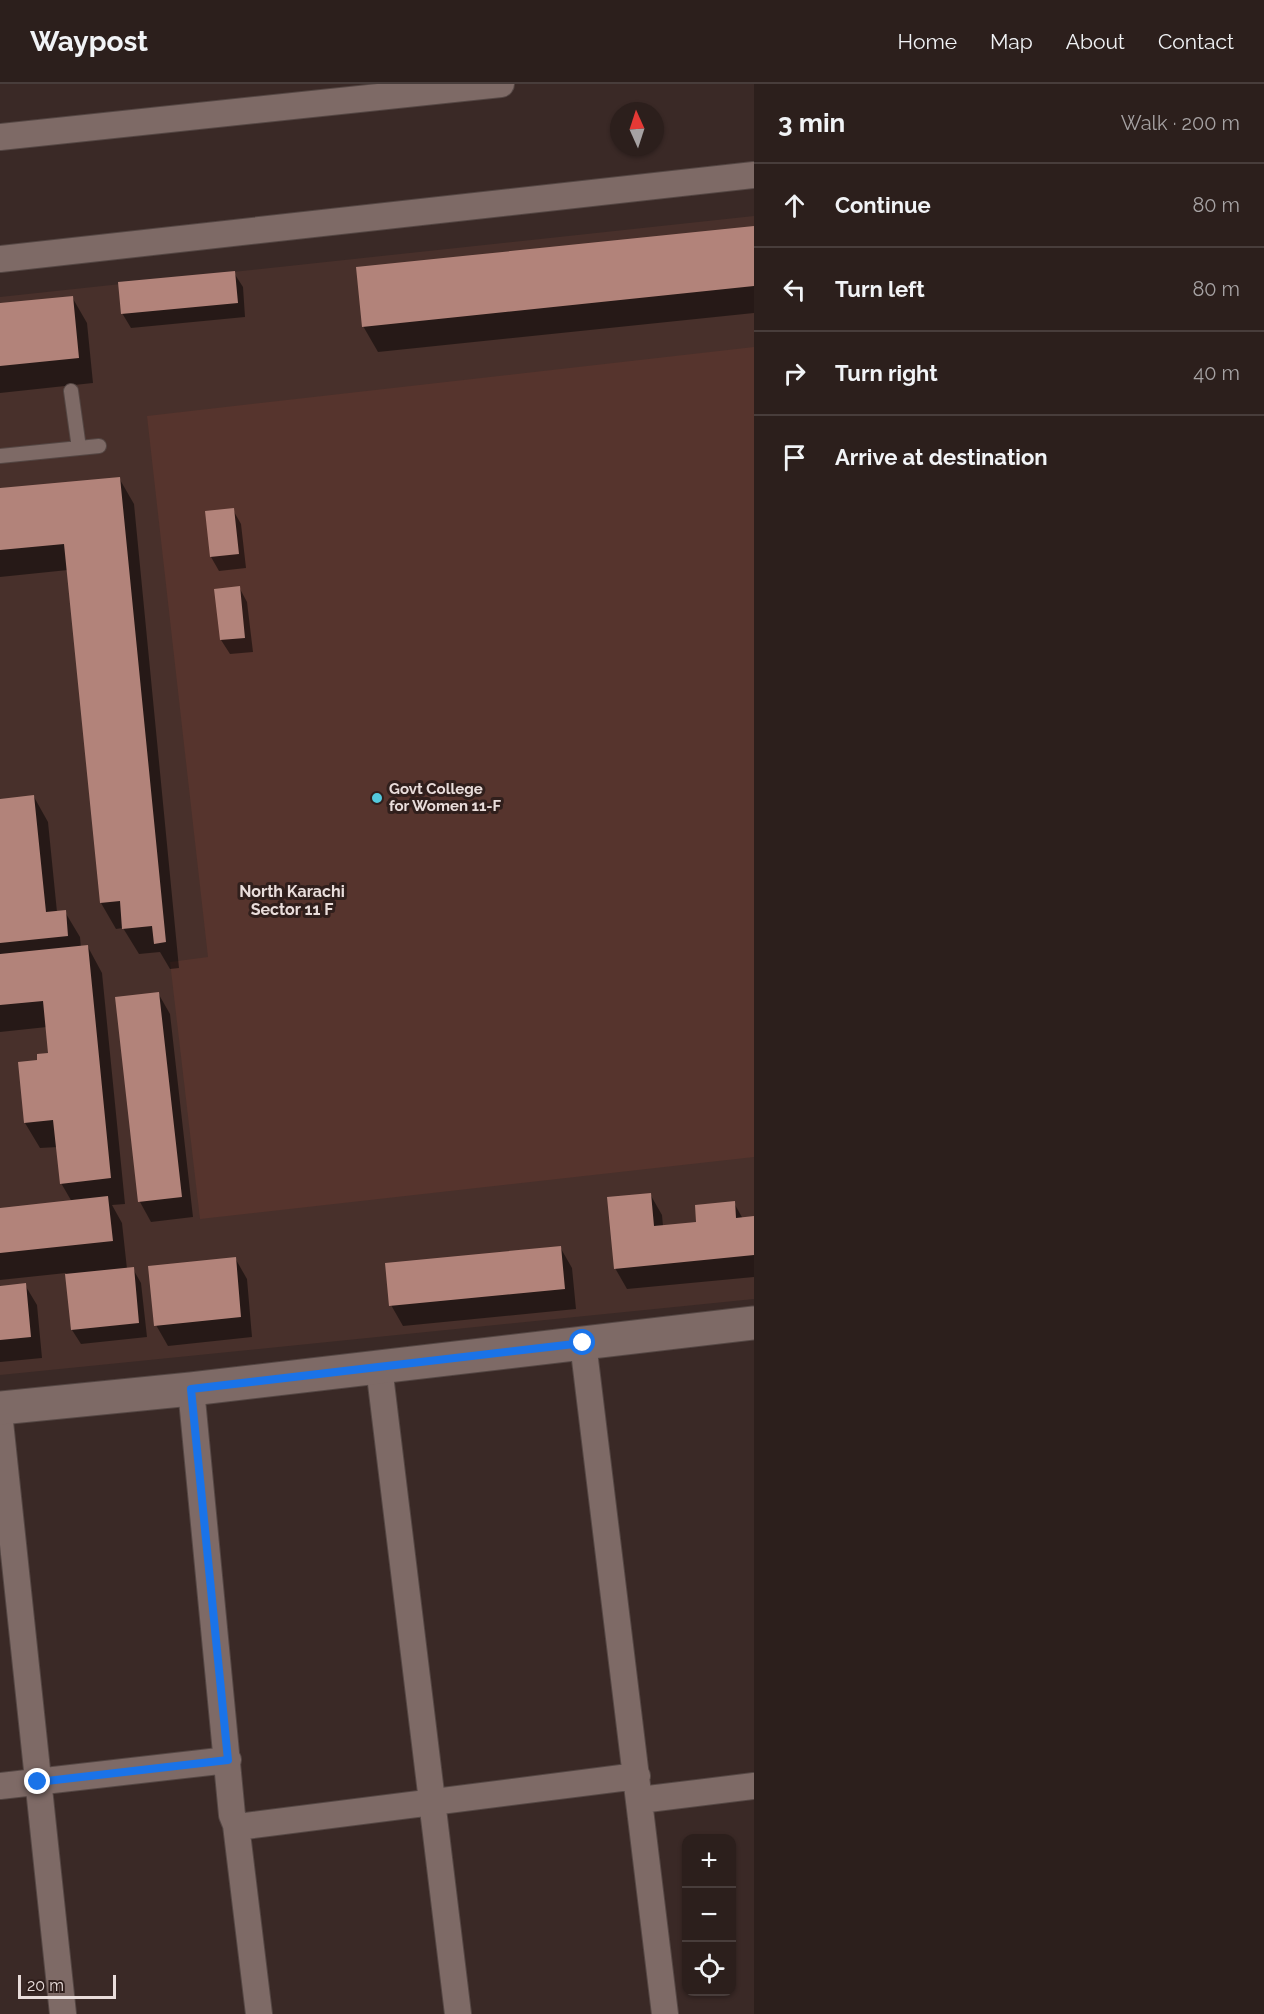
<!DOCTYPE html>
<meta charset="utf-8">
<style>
:root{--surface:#2c1f1c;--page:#342725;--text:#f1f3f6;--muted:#a6a2a3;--line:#483d3b}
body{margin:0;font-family:Raleway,sans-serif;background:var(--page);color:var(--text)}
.controls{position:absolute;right:18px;bottom:18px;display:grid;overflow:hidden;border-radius:12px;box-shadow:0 2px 4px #0004}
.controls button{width:54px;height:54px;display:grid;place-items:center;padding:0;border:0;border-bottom:2px solid var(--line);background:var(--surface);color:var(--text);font:30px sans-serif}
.compass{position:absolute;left:610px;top:18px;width:54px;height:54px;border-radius:50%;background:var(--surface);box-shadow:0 2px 4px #0004;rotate:357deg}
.scale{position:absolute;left:18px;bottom:15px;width:98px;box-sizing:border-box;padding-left:6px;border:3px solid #e9dddb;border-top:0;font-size:16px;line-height:21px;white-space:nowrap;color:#e9dddb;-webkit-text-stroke:4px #301f1c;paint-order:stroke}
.stop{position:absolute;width:18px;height:18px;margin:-14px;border:4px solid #1a73e8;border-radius:50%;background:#fff}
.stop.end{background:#1a73e8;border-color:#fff;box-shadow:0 2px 6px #0008}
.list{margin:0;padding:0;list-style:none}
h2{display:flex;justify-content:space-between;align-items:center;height:78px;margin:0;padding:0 24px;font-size:26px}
h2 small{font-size:20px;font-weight:400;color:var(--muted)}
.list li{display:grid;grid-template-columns:39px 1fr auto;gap:18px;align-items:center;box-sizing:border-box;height:84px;padding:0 24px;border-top:2px solid var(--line)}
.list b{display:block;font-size:22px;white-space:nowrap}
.list em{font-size:20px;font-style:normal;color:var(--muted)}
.icon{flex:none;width:33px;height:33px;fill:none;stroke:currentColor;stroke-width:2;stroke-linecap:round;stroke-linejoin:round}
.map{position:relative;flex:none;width:754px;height:1930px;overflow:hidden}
header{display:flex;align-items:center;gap:36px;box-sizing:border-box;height:84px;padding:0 30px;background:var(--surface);border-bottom:2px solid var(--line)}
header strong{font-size:28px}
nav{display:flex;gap:33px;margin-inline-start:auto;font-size:21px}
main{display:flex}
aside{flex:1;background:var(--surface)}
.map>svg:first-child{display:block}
</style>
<header>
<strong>Waypost</strong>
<nav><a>Home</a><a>Map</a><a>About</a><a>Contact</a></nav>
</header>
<main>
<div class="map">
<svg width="754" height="1930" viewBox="0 0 754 1930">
<rect width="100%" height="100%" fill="#3a2926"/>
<path fill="#48302b" d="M 754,132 L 754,1215 L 0,1291 L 0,213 Z"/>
<path fill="#56342d" d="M 754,263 L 754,1073 L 200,1135 L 170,878 L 208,873 L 147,332 Z"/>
<path fill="#0007" d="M 754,143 L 754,229 L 378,268 L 363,242 Z
M 234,189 L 243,203 L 245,233 L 131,244 L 122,229 Z
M 72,213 L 87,239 L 93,299 L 0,309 L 0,221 Z
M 119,394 L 134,420 L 179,884 L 170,885 L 160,868 L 139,870 L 123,844 L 116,845 L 101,819 L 68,486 L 0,493 L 0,406 Z
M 233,426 L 241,440 L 246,484 L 219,487 L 211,473 Z
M 239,503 L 247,518 L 253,568 L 230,570 L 221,556 Z
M 34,713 L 48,738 L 57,828 L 65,828 L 80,853 L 81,864 L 88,863 L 102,889 L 125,1120 L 112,1121 L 122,1139 L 127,1185 L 133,1185 L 141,1199 L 147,1253 L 81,1260 L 72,1246 L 66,1189 L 0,1196 L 0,1126 L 72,1118 L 61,1099 L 58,1063 L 40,1064 L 25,1039 L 38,978 L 50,971 L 47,943 L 0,948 L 0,716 Z
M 158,909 L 170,930 L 193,1133 L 151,1138 L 140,1118 Z
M 650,1110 L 662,1131 L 663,1142 L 698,1139 L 734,1119 L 743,1135 L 754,1134 L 754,1193 L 627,1205 L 615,1184 Z
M 560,1163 L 572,1184 L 576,1225 L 403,1242 L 391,1221 Z
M 235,1174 L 247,1195 L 252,1253 L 168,1262 L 156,1241 Z
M 25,1201 L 37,1221 L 42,1274 L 0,1278 L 0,1203 Z"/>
<path fill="#b2837a" d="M 754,142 L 754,202 L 362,243 L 356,183 Z
M 235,187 L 238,219 L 121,230 L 118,198 Z
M 73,212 L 79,274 L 0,282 L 0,219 Z
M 120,393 L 166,858 L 154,860 L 152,842 L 122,845 L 120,817 L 100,819 L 64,460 L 0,466 L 0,404 Z
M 234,424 L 239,470 L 210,473 L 205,427 Z
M 240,502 L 245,554 L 220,556 L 214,505 Z
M 34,711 L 46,828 L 66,826 L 68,852 L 0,859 L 0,715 Z
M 88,861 L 111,1094 L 60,1100 L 53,1036 L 24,1039 L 18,978 L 37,976 L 37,970 L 48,969 L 43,917 L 0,921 L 0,870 Z
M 159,908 L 182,1113 L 138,1118 L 115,913 Z
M 651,1109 L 654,1142 L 696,1138 L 695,1121 L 735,1117 L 736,1134 L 754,1132 L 754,1171 L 614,1185 L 607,1113 Z
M 108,1112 L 113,1157 L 0,1169 L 0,1124 Z
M 561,1162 L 565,1205 L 389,1222 L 385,1179 Z
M 236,1173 L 241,1233 L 154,1242 L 148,1182 Z
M 134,1183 L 139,1239 L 71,1246 L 65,1190 Z
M 26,1199 L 31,1253 L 0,1256 L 0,1202 Z"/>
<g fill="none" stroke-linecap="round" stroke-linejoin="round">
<g stroke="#554744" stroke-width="16">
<path id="service" d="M 71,307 L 79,364
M 0,372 L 99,362"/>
</g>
<g stroke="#554744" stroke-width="28">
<path id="minor" d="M 0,53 L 501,0
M 0,175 L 754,91
M 583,1259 L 665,1930
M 379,1283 L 458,1930
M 191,1305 L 232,1731 L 236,1741 L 246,1742 L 637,1692
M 0,1338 L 63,1930
M 0,1702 L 228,1676
M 640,1716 L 754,1702
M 236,1741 L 259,1930"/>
</g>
<g stroke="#554744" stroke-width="35">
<path id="tertiary" d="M 0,1324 L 191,1305 L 754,1239"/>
</g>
<use href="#service" stroke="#7e6a66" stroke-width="14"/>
<use href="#minor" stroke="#7e6a66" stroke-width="26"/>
<use href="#tertiary" stroke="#7e6a66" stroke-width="33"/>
</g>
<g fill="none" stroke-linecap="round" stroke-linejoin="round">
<path stroke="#1a73e8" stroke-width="8" d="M 38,1698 L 228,1676 L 191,1305 L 583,1259"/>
</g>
<circle fill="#54cade" stroke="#301f1c" stroke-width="2" cx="377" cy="714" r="6"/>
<g text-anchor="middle" stroke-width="6" stroke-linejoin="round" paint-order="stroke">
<g font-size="15" font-weight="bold" fill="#e9dddb" stroke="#301f1c" text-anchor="start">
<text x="389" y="710">Govt College<tspan x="389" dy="17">for Women 11-F</tspan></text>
</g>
<g font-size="16" font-weight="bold" fill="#e9dddb" stroke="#301f1c">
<text x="292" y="813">North Karachi<tspan x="292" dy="18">Sector 11 F</tspan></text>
</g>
</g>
</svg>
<div class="controls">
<button>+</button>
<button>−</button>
<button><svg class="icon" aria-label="locate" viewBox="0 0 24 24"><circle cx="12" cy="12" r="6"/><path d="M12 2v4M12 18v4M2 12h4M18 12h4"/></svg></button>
</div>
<svg class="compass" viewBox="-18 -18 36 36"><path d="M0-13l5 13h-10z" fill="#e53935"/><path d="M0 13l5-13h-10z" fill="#a6a2a3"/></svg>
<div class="scale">20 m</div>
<div class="stop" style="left:583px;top:1259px"></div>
<div class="stop end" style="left:38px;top:1698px"></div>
</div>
<aside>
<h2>3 min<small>Walk · 200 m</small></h2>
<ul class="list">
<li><svg class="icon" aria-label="ahead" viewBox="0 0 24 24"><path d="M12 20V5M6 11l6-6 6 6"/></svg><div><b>Continue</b></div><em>80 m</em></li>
<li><svg class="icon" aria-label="left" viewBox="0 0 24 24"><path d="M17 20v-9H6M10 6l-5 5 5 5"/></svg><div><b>Turn left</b></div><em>80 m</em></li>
<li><svg class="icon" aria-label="right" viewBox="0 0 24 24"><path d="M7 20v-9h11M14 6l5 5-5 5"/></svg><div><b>Turn right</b></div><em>40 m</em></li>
<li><svg class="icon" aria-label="arrive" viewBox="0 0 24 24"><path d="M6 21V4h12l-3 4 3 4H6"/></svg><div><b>Arrive at destination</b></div></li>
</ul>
</aside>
</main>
